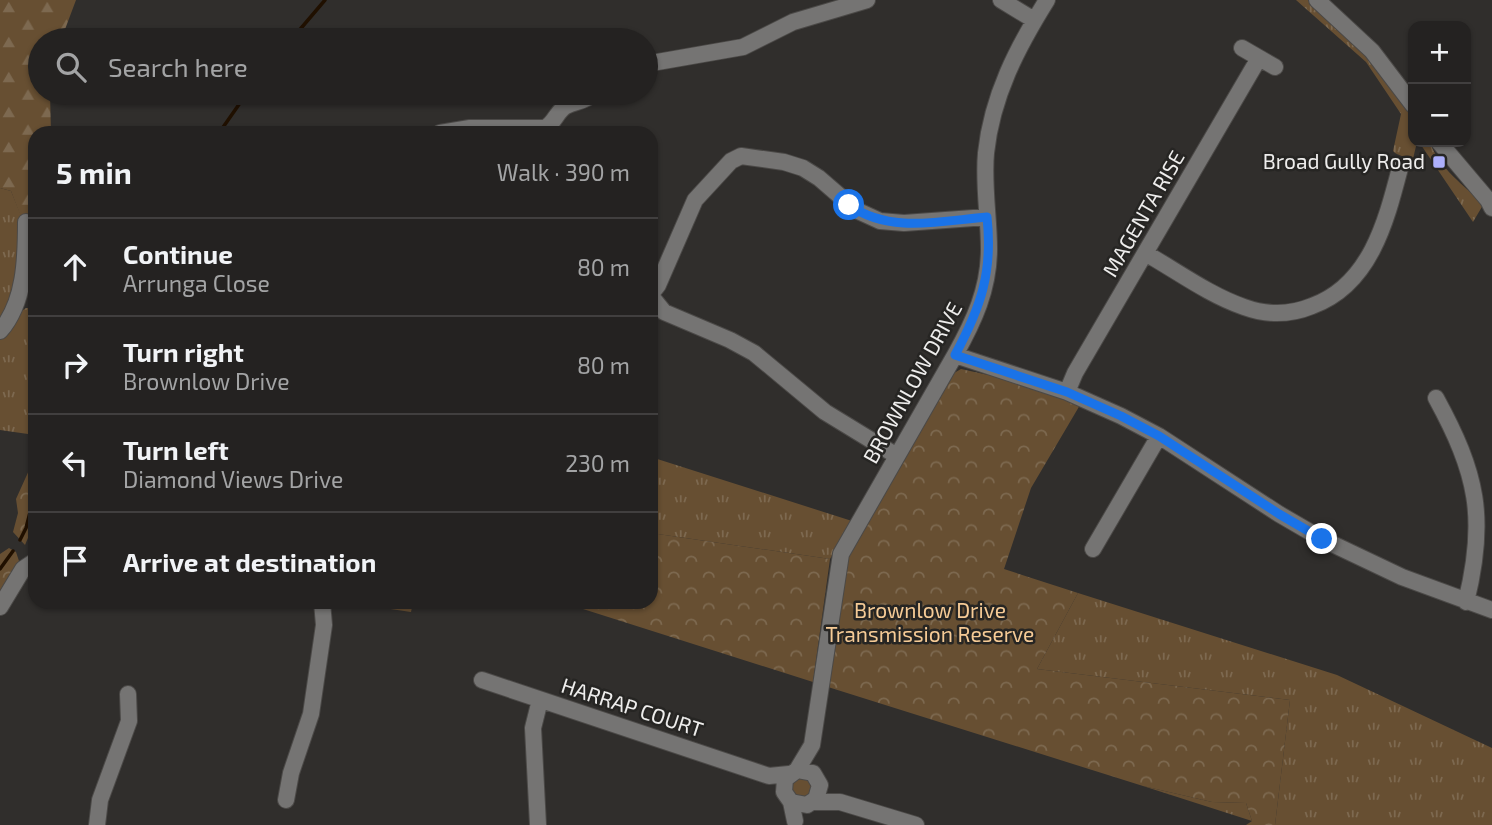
<!DOCTYPE html>
<meta charset="utf-8">
<style>
:root{--surface:#242221;--page:#302f2e;--text:#f1f3f6;--muted:#a3a4a5;--line:#413f3f}
body{margin:0;font-family:"Exo 2",sans-serif;background:var(--page);color:var(--text)}
.controls{position:absolute;right:21px;top:21px;display:grid;overflow:hidden;border-radius:14px;box-shadow:0 2px 5px #0004}
.controls button{width:63px;height:63px;display:grid;place-items:center;padding:0;border:0;border-bottom:2px solid var(--line);background:var(--surface);color:var(--text);font:35px sans-serif}
.stop{position:absolute;width:21px;height:21px;margin:-16px;border:5px solid #1a73e8;border-radius:50%;background:#fff}
.stop.end{background:#1a73e8;border-color:#fff;box-shadow:0 2px 7px #0008}
.list{margin:0;padding:0;list-style:none}
h2{display:flex;justify-content:space-between;align-items:center;height:91px;margin:0;padding:0 28px;font-size:30px}
h2 small{font-size:23px;font-weight:400;color:var(--muted)}
.list li{display:grid;grid-template-columns:46px 1fr auto;gap:21px;align-items:center;box-sizing:border-box;height:98px;padding:0 28px;border-top:2px solid var(--line)}
.list b{display:block;font-size:26px;white-space:nowrap}
.list p{margin:0;font-size:23px;white-space:nowrap;color:var(--muted)}
.list em{font-size:23px;font-style:normal;color:var(--muted)}
.icon{flex:none;width:38px;height:38px;fill:none;stroke:currentColor;stroke-width:2;stroke-linecap:round;stroke-linejoin:round}
.map{position:relative;flex:none;width:1492px;height:825px;overflow:hidden}
.search{position:absolute;background:var(--surface);box-shadow:0 2px 5px #0004;left:28px;top:28px;width:630px;height:77px;display:flex;align-items:center;gap:18px;box-sizing:border-box;padding:0 24px;border-radius:38px;color:var(--muted);font-size:26px}
.panel{position:absolute;background:var(--surface);box-shadow:0 2px 5px #0004;left:28px;top:126px;width:630px;height:483px;border-radius:21px}
.map>svg:first-child{display:block}
</style>
<div class="map">
<svg width="1492" height="825" viewBox="0 0 1492 825">
<defs>
<pattern id="grass-tufts" width="24" height="20" patternUnits="userSpaceOnUse" patternTransform="scale(1.75)"><rect width="24" height="20" fill="#674f32"/><path d="M3 7l-1-3M5 7V3M7 7l1-3M15 17l-1-3M17 17v-4M19 17l1-3" fill="none" stroke="#7d6950"/></pattern>
<pattern id="forest-firs" width="22" height="20" patternUnits="userSpaceOnUse" patternTransform="scale(1.75)"><rect width="22" height="20" fill="#674f32"/><path d="M5 1l3.5 6h-7zM16 11l3.5 6h-7z" fill="#7d6950"/></pattern>
<pattern id="park-crowns" width="20" height="18" patternUnits="userSpaceOnUse" patternTransform="scale(1.75)"><rect width="20" height="18" fill="#674f32"/><path d="M2 6a3 3 0 1 1 6 0M12 15a3 3 0 1 1 6 0" fill="none" stroke="#7d6950"/></pattern>
</defs>
<rect width="100%" height="100%" fill="#302e2c"/>
<path fill="url(#grass-tufts)" d="M 1296,0 L 1308,0 L 1357,43 L 1382,71 L 1413,115 L 1413,142 L 1417,142 L 1412,163 C 1407,155 1398,157 1393,151 L 1401,114 L 1366,62 Z
M 1419,142 L 1430,142 C 1439,169 1465,185 1483,205 L 1473,222 Z
M 0,188 L 11,191 L 22,218 L 13,298 L 0,324 Z
M 26,308 L 35,308 L 35,435 L 0,430 L 0,338 L 20,312 Z
M 651,457 L 852,521 L 830,559 L 651,533 Z
M 1078,593 L 1337,675 L 1492,748 L 1492,825 L 1275,825 L 1290,700 L 1037,669 Z
M 343,602 L 413,602 L 411,612 Z
M 1143,786 L 1212,802 L 1246,803 L 1252,821 Z"/>
<path fill="url(#forest-firs)" d="M 0,0 L 76,0 L 61,40 L 40,40 L 40,93 L 50,93 L 51,133 L 35,133 L 35,218 L 33,224 L 21,217 L 11,191 L 0,188 Z"/>
<path fill="url(#park-crowns)" d="M 961,369 L 1002,378 L 1080,405 L 1031,488 L 1004,569 L 1078,593 L 1037,669 L 1290,700 L 1275,825 L 1246,825 L 1252,821 L 1246,803 L 1212,802 L 1143,786 L 828,687 L 846,561 L 954,373 Z
M 35,457 L 35,521 L 25,545 L 13,532 L 18,513 L 16,499 Z
M 651,533 L 830,559 L 813,682 L 561,602 L 651,602 Z
M 9,548 L 16,552 L 19,561 L 0,593 L 0,554 Z"/>
<path fill="#674f32" d="M792 787a10 10 0 1 1 20 0a10 10 0 1 1-20 0Z"/>
<g fill="none" stroke-linecap="round" stroke-linejoin="round">
<path stroke="#201000" stroke-width="3.5" d="M 291,40 L 325,0
M 219,133 L 247,93
M 20,540 L 26,528 L 35,493
M 0,569 L 13,551"/>
<g stroke="#4b4947" stroke-width="18">
<path id="minor" d="M 1001,0 L 1034,20
M 1317,0 L 1372,51 L 1413,105
M 1242,48 L 1275,67
M 646,64 L 743,47 L 793,22 L 867,0
M 440,133 L 470,128 L 545,128 C 555,123 556,112 566,106 C 576,101 585,102 594,93
M 1439,142 L 1488,200 L 1492,208
M 1145,253 C 1177,271 1209,295 1244,307 C 1266,315 1290,315 1312,306 C 1370,285 1386,222 1400,168
M 651,294 L 658,285 L 695,200 L 731,161 L 741,156 L 784,162 L 803,168 L 819,178 L 856,210 L 880,221 L 904,223 L 987,217
M 651,296 L 664,312 L 730,340 L 754,353 L 825,412 L 897,456
M 0,331 C 25,303 26,258 26,222
M 955,355 L 1067,392 L 1121,416 L 1159,436 L 1279,514 L 1322,539 L 1402,577 L 1492,610
M 1067,392 L 1075,373 L 1259,58
M 1436,398 C 1477,473 1487,518 1466,602
M 1093,549 L 1159,436
M 0,607 L 23,569 L 35,561
M 482,680 L 769,776 L 789,774
M 797,770 L 812,745 L 841,554 L 955,355 C 974,321 989,289 989,249 C 989,217 983,185 986,153 C 992,96 1017,48 1047,0
M 286,800 L 291,773 L 311,714 L 324,625 L 322,602
M 791,802 L 807,805 L 816,799 L 820,785 L 813,773 L 797,770 L 785,779 L 784,792 L 791,802 L 795,821
M 812,802 L 840,802 L 916,825
M 97,825 L 100,800 L 129,721 L 128,694
M 538,825 L 533,728 L 540,700"/>
</g>
<use href="#minor" stroke="#757473" stroke-width="16"/>
</g>
<g fill="none" stroke-linecap="round" stroke-linejoin="round">
<path stroke="#1a73e8" stroke-width="9" d="M 849,205 C 890,234 940,221 987,217 C 993,272 981,307 955,355 L 1067,392 L 1121,416 L 1159,436 L 1279,514 L 1322,539"/>
</g>
<rect fill="#acaffb" stroke="#262523" stroke-width="2.5" x="1432" y="155" width="14" height="14" rx="3.5"/>
<g text-anchor="middle" stroke-width="5" stroke-linejoin="round" paint-order="stroke">
<g font-size="21" fill="#eeedec" stroke="#262523" text-anchor="end">
<text x="1425" y="169">Broad Gully Road</text>
</g>
<g font-size="21" fill="#eeedec" stroke="#262523">
<text transform="translate(1144 214) rotate(-60)" y="7">MAGENTA RISE</text>
<text transform="translate(913 383) rotate(-61)" y="7">BROWNLOW DRIVE</text>
<text transform="translate(632 708) rotate(18)" y="7">HARRAP COURT</text>
</g>
<g font-size="21" fill="#f6cb96" stroke="#262523">
<text x="930" y="618">Brownlow Drive<tspan x="930" dy="24">Transmission Reserve</tspan></text>
</g>
</g>
</svg>
<div class="controls">
<button>+</button>
<button>−</button>
</div>
<div class="stop" style="left:849px;top:205px"></div>
<div class="stop end" style="left:1322px;top:539px"></div>
<div class="search"><svg class="icon" aria-label="search" viewBox="0 0 24 24"><circle cx="10" cy="10" r="6"/><path d="M15 15l6 6"/></svg>Search here</div>
<section class="panel">
<h2>5 min<small>Walk · 390 m</small></h2>
<ul class="list">
<li><svg class="icon" aria-label="ahead" viewBox="0 0 24 24"><path d="M12 20V5M6 11l6-6 6 6"/></svg><div><b>Continue</b><p>Arrunga Close</p></div><em>80 m</em></li>
<li><svg class="icon" aria-label="right" viewBox="0 0 24 24"><path d="M7 20v-9h11M14 6l5 5-5 5"/></svg><div><b>Turn right</b><p>Brownlow Drive</p></div><em>80 m</em></li>
<li><svg class="icon" aria-label="left" viewBox="0 0 24 24"><path d="M17 20v-9H6M10 6l-5 5 5 5"/></svg><div><b>Turn left</b><p>Diamond Views Drive</p></div><em>230 m</em></li>
<li><svg class="icon" aria-label="arrive" viewBox="0 0 24 24"><path d="M6 21V4h12l-3 4 3 4H6"/></svg><div><b>Arrive at destination</b></div></li>
</ul>
</section>
</div>
